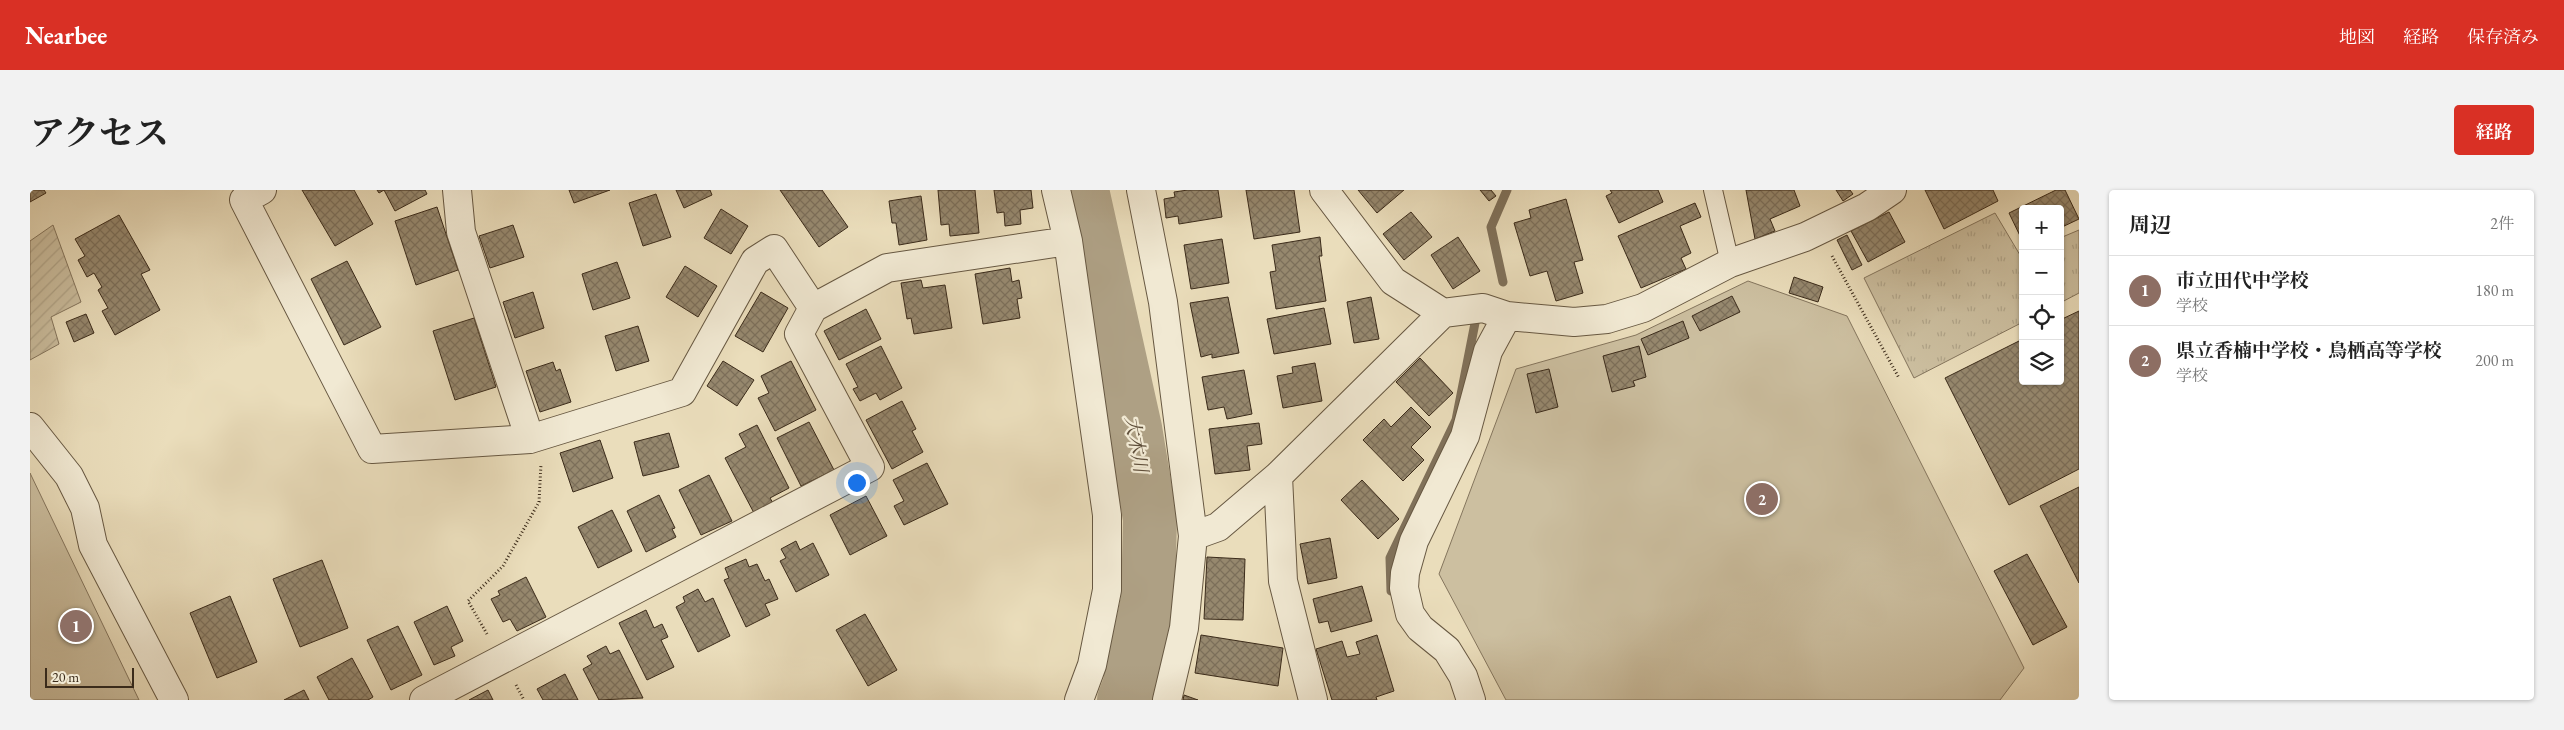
<!DOCTYPE html>
<html lang="ja">
<meta charset="utf-8">
<style>
:root{--surface:#fff;--page:#f2f2f2;--text:#222;--muted:#767676;--line:#e0e0e0;--accent:#d93025}
body{margin:0;font-family:"EB Garamond","Noto Serif JP",serif;background:var(--page);color:var(--text)}
.controls{position:absolute;right:15px;top:15px;display:grid;overflow:hidden;border-radius:5px;box-shadow:0 1px 4px #0004}
.controls button{width:45px;height:45px;display:grid;place-items:center;padding:0;border:0;border-bottom:1px solid var(--line);background:var(--surface);color:var(--text);font:25px sans-serif}
.scale{position:absolute;left:15px;bottom:12px;width:89px;box-sizing:border-box;padding-left:5px;border:2px solid #3b2b1a;border-top:0;font-size:14px;line-height:18px;white-space:nowrap;color:#3b2b1a;-webkit-text-stroke:4px #f1e9d3;paint-order:stroke}
.you{position:absolute;left:826px;top:292px;width:18px;height:18px;margin:-12px;border:4px solid #fff;border-radius:50%;background:#1a73e8;box-shadow:0 0 0 8px #1a73e833}
.badge{display:grid;place-items:center;width:32px;height:32px;border-radius:50%;background:var(--accent);color:#fff;font-size:16px;font-weight:700}
.pin{position:absolute;translate:-50% -50%;border:2px solid #fff;box-shadow:0 1px 5px #0006}
.list{margin:0;padding:0;list-style:none}
h2{display:flex;justify-content:space-between;align-items:center;height:65px;margin:0;padding:0 20px;font-size:21px}
h2 small{font-size:16px;font-weight:400;color:var(--muted)}
.list li{display:grid;grid-template-columns:32px 1fr auto;gap:15px;align-items:center;box-sizing:border-box;height:70px;padding:0 20px;border-top:1px solid var(--line)}
.list b{display:block;font-size:19px;white-space:nowrap}
.list p{margin:0;font-size:16px;white-space:nowrap;color:var(--muted)}
.list em{font-size:16px;font-style:normal;color:var(--muted)}
.icon{flex:none;width:28px;height:28px;fill:none;stroke:currentColor;stroke-width:2;stroke-linecap:round;stroke-linejoin:round}
.map{position:relative;flex:none;width:2049px;height:510px;overflow:hidden;border-radius:5px}
header{display:flex;align-items:center;gap:30px;box-sizing:border-box;height:70px;padding:0 25px;background:var(--accent);color:#fff}
header strong{font-size:24px}
nav{display:flex;gap:28px;margin-inline-start:auto;font-size:18px}
.intro{display:flex;align-items:center;justify-content:space-between;box-sizing:border-box;height:120px;padding:0 30px}
h1{margin:0;font-size:35px}
.button{padding:12px 22px;border-radius:5px;background:var(--accent);color:#fff;font-size:18px;font-weight:700}
main{display:flex;gap:30px;padding:0 30px}
aside{flex:1;background:var(--surface);border-radius:5px;box-shadow:0 1px 4px #0004}
.map>svg:first-child{display:block}
</style>
<header>
<strong>Nearbee</strong>
<nav><a>地図</a><a>経路</a><a>保存済み</a></nav>
</header>
<div class="intro"><h1>アクセス</h1><a class="button">経路</a></div>
<main>
<div class="map">
<svg width="2049" height="510" viewBox="0 0 2049 510">
<defs>
<pattern id="grass-tufts" width="24" height="20" patternUnits="userSpaceOnUse" patternTransform="scale(1.25)"><rect width="24" height="20" fill="#ccbfa0"/><path d="M3 7l-1-3M5 7V3M7 7l1-3M15 17l-1-3M17 17v-4M19 17l1-3" fill="none" stroke="#b0a489"/></pattern>
<pattern id="garden-furrows" width="10" height="10" patternUnits="userSpaceOnUse" patternTransform="scale(1.25)"><rect width="10" height="10" fill="#ccbfa0"/><path d="M-1 1l2-2M0 10L10 0M9 11l2-2" fill="none" stroke="#b0a489"/></pattern>
<pattern id="building-cross-hatch" width="8" height="8" patternUnits="userSpaceOnUse" patternTransform="scale(1.25)"><rect width="8" height="8" fill="#96886e"/><path d="M0 0l8 8M0 8l8-8" fill="none" stroke="#7c6f5a"/></pattern>
</defs>
<rect width="100%" height="100%" fill="#eaddbb"/>
<filter id="stains"><feTurbulence type="fractalNoise" baseFrequency=".004" numOctaves="4"/><feColorMatrix values="0 0 0 0 .2 0 0 0 0 .09 0 0 0 0 .02 0 0 0 .5 -.17"/></filter>
<radialGradient id="worn" r=".72"><stop offset=".6" stop-color="#630" stop-opacity="0"/><stop offset="1" stop-color="#630" stop-opacity=".3"/></radialGradient>
<path fill="url(#grass-tufts)" stroke="#84755d" d="M 1965,23 L 1990,65 L 1993,65 L 1993,132 L 1884,188 L 1834,88 Z
M 2049,40 L 2049,103 L 2030,113 L 2030,48 Z"/>
<path fill="url(#garden-furrows)" stroke="#84755d" d="M 23,35 L 51,112 L 21,127 L 29,154 L 0,170 L 0,51 Z"/>
<path fill="#ccbfa0" stroke="#84755d" d="M 1718,91 L 1817,126 L 1994,478 L 1970,510 L 1476,510 L 1409,384 L 1486,179 L 1606,145 Z
M 0,283 L 109,510 L 0,510 Z"/>
<g fill="none" stroke-linecap="round" stroke-linejoin="round">
<path stroke="#80715a" stroke-width="9" d="M 1473,92 L 1461,37 L 1477,0
M 1361,401 L 1360,368 L 1426,230 L 1445,133"/>
<path stroke="#aea084" stroke-width="54" d="M 1052,0 L 1105,238 L 1120,329 L 1118,409 L 1099,497 L 1094,510"/>
</g>
<path fill="url(#building-cross-hatch)" stroke="#3b2b1a" d="M 0,0 L 14,0 L 16,3 L 0,12 Z
M 272,0 L 324,0 L 343,34 L 305,56 Z
M 347,0 L 395,0 L 397,4 L 365,21 L 354,0 L 349,3 Z
M 539,0 L 580,0 L 544,13 Z
M 646,0 L 680,0 L 682,5 L 654,18 Z
M 750,0 L 792,0 L 818,37 L 789,57 Z
M 908,0 L 945,0 L 949,43 L 920,46 L 919,34 L 911,35 Z
M 964,0 L 1001,0 L 1003,18 L 990,20 L 991,34 L 975,36 L 974,22 L 967,23 Z
M 1158,0 L 1188,0 L 1192,27 L 1149,34 L 1148,26 L 1136,28 L 1134,9 L 1145,7 L 1144,2 Z
M 1216,0 L 1264,0 L 1270,42 L 1224,49 Z
M 1328,0 L 1374,0 L 1347,23 Z
M 1450,0 L 1461,0 L 1466,6 L 1459,11 Z
M 1580,0 L 1628,0 L 1633,12 L 1589,33 L 1576,6 L 1582,3 Z
M 1716,0 L 1764,0 L 1770,16 L 1740,29 L 1745,41 L 1725,49 Z
M 1806,0 L 1820,0 L 1823,4 L 1813,11 Z
M 1895,0 L 1963,0 L 1968,11 L 1914,39 Z
M 2026,0 L 2035,0 L 2049,29 L 2030,38 L 2030,19 L 1993,19 L 1993,52 L 1979,23 Z
M 626,4 L 641,47 L 613,56 L 599,13 Z
M 891,6 L 897,50 L 869,55 L 866,33 L 862,33 L 859,11 Z
M 1536,9 L 1553,70 L 1544,72 L 1553,103 L 1526,111 L 1517,81 L 1500,86 L 1484,33 L 1501,28 L 1499,20 Z
M 1665,13 L 1671,27 L 1650,36 L 1661,63 L 1651,68 L 1656,79 L 1611,98 L 1588,46 Z
M 407,17 L 428,80 L 386,95 L 365,31 Z
M 691,19 L 718,36 L 701,64 L 674,48 Z
M 1381,22 L 1402,47 L 1374,70 L 1353,44 Z
M 1859,22 L 1875,52 L 1838,72 L 1821,41 Z
M 89,25 L 120,80 L 111,84 L 130,120 L 85,145 L 72,121 L 78,118 L 68,100 L 72,97 L 64,83 L 57,87 L 48,70 L 55,66 L 45,49 Z
M 483,35 L 494,67 L 460,78 L 449,46 Z
M 1817,45 L 1832,75 L 1822,80 L 1807,50 Z
M 1290,47 L 1292,66 L 1289,66 L 1296,111 L 1246,119 L 1240,82 L 1246,81 L 1242,55 Z
M 1428,47 L 1450,81 L 1423,99 L 1401,65 Z
M 1192,49 L 1199,93 L 1161,99 L 1154,55 Z
M 317,71 L 351,137 L 314,155 L 281,89 Z
M 587,72 L 600,108 L 563,120 L 552,84 Z
M 655,76 L 687,96 L 668,127 L 636,107 Z
M 980,78 L 982,92 L 989,90 L 992,108 L 987,109 L 990,128 L 953,134 L 945,84 Z
M 1764,87 L 1793,97 L 1788,112 L 1759,103 Z
M 891,90 L 893,98 L 915,95 L 922,138 L 884,144 L 881,128 L 877,129 L 871,93 Z
M 503,102 L 514,138 L 485,148 L 473,112 Z
M 731,102 L 758,118 L 733,162 L 705,146 Z
M 1702,106 L 1710,122 L 1670,141 L 1662,126 Z
M 1198,107 L 1209,163 L 1182,168 L 1182,164 L 1171,167 L 1160,113 Z
M 1341,107 L 1349,149 L 1324,153 L 1317,112 Z
M 1294,118 L 1301,154 L 1244,164 L 1237,129 Z
M 836,119 L 851,149 L 809,170 L 794,141 Z
M 2049,121 L 2049,279 L 1979,315 L 1915,188 L 1993,149 L 1993,191 L 2030,191 L 2030,130 Z
M 56,124 L 64,143 L 44,152 L 36,132 Z
M 444,128 L 466,197 L 425,210 L 403,141 Z
M 1653,131 L 1659,148 L 1618,165 L 1611,149 Z
M 608,136 L 619,171 L 586,181 L 575,146 Z
M 851,156 L 872,198 L 850,210 L 846,203 L 830,211 L 823,199 L 828,197 L 816,174 Z
M 1609,156 L 1616,187 L 1603,191 L 1605,196 L 1582,202 L 1573,166 Z
M 1390,168 L 1423,203 L 1399,226 L 1366,192 Z
M 693,171 L 724,190 L 707,216 L 677,196 Z
M 761,171 L 786,220 L 745,241 L 728,208 L 739,203 L 731,186 Z
M 523,172 L 526,181 L 530,179 L 541,212 L 510,222 L 496,181 Z
M 1285,173 L 1292,211 L 1253,218 L 1247,186 L 1263,183 L 1262,177 Z
M 1519,179 L 1528,217 L 1506,223 L 1497,184 Z
M 1214,180 L 1222,224 L 1197,229 L 1194,217 L 1178,220 L 1172,187 Z
M 872,211 L 886,239 L 882,241 L 893,262 L 862,279 L 836,230 Z
M 1381,217 L 1401,237 L 1381,257 L 1394,270 L 1373,291 L 1333,250 L 1354,229 L 1361,237 Z
M 779,232 L 804,280 L 771,296 L 747,248 Z
M 1229,233 L 1232,254 L 1217,256 L 1220,280 L 1185,284 L 1179,239 Z
M 727,235 L 759,298 L 740,308 L 743,313 L 724,323 L 695,268 L 716,257 L 709,244 Z
M 639,243 L 649,277 L 613,286 L 604,252 Z
M 570,250 L 583,288 L 543,302 L 530,263 Z
M 897,273 L 918,314 L 874,335 L 864,316 L 874,311 L 863,290 Z
M 679,285 L 702,331 L 671,345 L 649,300 Z
M 1332,290 L 1369,329 L 1348,349 L 1311,310 Z
M 2049,297 L 2049,393 L 2010,316 Z
M 629,305 L 645,338 L 642,339 L 646,347 L 616,362 L 597,321 Z
M 836,306 L 857,346 L 820,365 L 800,325 Z
M 582,320 L 602,361 L 568,378 L 548,337 Z
M 1300,348 L 1307,388 L 1278,394 L 1270,354 Z
M 766,351 L 770,360 L 783,353 L 799,385 L 766,402 L 750,371 L 756,368 L 751,359 Z
M 1997,364 L 2037,437 L 2003,455 L 1964,381 Z
M 1177,367 L 1215,369 L 1213,430 L 1174,429 Z
M 716,369 L 719,377 L 727,374 L 735,391 L 739,389 L 748,409 L 735,414 L 740,425 L 716,437 L 694,390 L 699,388 L 695,378 Z
M 292,370 L 318,438 L 270,457 L 243,389 Z
M 496,387 L 516,427 L 487,441 L 480,429 L 473,432 L 461,409 L 470,405 L 468,401 Z
M 1332,396 L 1342,431 L 1301,442 L 1298,431 L 1289,433 L 1283,409 Z
M 668,399 L 675,412 L 683,408 L 700,446 L 668,462 L 646,417 L 655,412 L 653,407 Z
M 200,406 L 227,472 L 187,488 L 160,423 Z
M 417,416 L 433,451 L 421,457 L 425,466 L 404,475 L 384,432 Z
M 616,420 L 624,438 L 632,434 L 638,447 L 631,450 L 644,477 L 617,490 L 589,433 Z
M 835,424 L 867,480 L 838,496 L 806,440 Z
M 368,436 L 392,485 L 361,500 L 337,450 Z
M 1171,445 L 1253,458 L 1248,496 L 1165,483 Z
M 1347,445 L 1364,501 L 1346,507 L 1347,510 L 1302,510 L 1286,459 L 1312,451 L 1317,467 L 1330,464 L 1326,452 Z
M 576,456 L 580,464 L 589,460 L 613,508 L 569,510 L 553,479 L 562,474 L 557,466 Z
M 322,468 L 343,507 L 338,510 L 299,510 L 287,487 Z
M 535,484 L 548,510 L 513,510 L 507,499 Z
M 274,500 L 279,510 L 254,510 Z
M 458,500 L 463,510 L 439,510 Z
M 1154,505 L 1168,510 L 1153,510 Z"/>
<g fill="none" stroke-linecap="round" stroke-linejoin="round">
<g stroke="#675842" stroke-width="20">
<path id="lane" d="M 1683,0 L 1700,73"/>
</g>
<g stroke="#675842" stroke-width="30">
<path id="street" d="M 232,0 L 214,10 L 342,259 L 500,249 L 652,202 L 725,71 L 744,59 L 783,118
M 427,0 L 431,42 L 500,249
M 1026,0 L 1038,51 L 1077,325 L 1077,400 L 1062,475 L 1049,510
M 1111,0 L 1133,112 L 1163,346 L 1154,438 L 1137,510
M 1294,0 L 1363,91 L 1413,123
M 0,237 L 39,286 L 55,318 L 63,355 L 144,510
M 1248,286 L 1253,391 L 1283,510
M 1163,346 L 1188,337 L 1248,286 L 1413,123 L 1453,118 L 1477,126 L 1544,132 L 1577,129 L 1613,118 L 1700,73 L 1775,47 L 1837,17 L 1862,0
M 394,510 L 840,277 L 769,144 L 783,118 L 857,78 L 1038,51
M 1441,510 L 1433,486 L 1417,460 L 1390,438 L 1380,424 L 1374,398 L 1375,383 L 1384,351 L 1435,246 L 1458,161 L 1477,126"/>
</g>
<path stroke="#3b2b1a" stroke-width="3" stroke-dasharray="1 2.5" stroke-linecap="butt" d="M 1802,66 L 1869,188
M 457,444 L 438,411 L 473,376 L 509,312 L 511,274
M 486,495 L 494,510"/>
<use href="#lane" stroke="#f1e9d3" stroke-width="18"/>
<use href="#street" stroke="#f1e9d3" stroke-width="28"/>
</g>
<g text-anchor="middle" stroke-width="4.5" stroke-linejoin="round" paint-order="stroke">
<g font-size="19" font-style="italic" fill="#5e4e3a" stroke="#f1e9d3">
<text transform="translate(1107 254) rotate(80)" y="7">大木川</text>
</g>
</g>
<rect width="100%" height="100%" filter="url(#stains)"/>
<rect width="100%" height="100%" fill="url(#worn)"/>
</svg>
<div class="controls">
<button>+</button>
<button>−</button>
<button><svg class="icon" aria-label="locate" viewBox="0 0 24 24"><circle cx="12" cy="12" r="6"/><path d="M12 2v4M12 18v4M2 12h4M18 12h4"/></svg></button>
<button><svg class="icon" aria-label="layers" viewBox="0 0 24 24"><path d="M12 4l9 5-9 5-9-5zM3 14l9 5 9-5"/></svg></button>
</div>
<div class="scale">20 m</div>
<div class="you"></div>
<div class="pin badge" style="left:46px;top:436px;background:#8d6e63">1</div>
<div class="pin badge" style="left:1732px;top:309px;background:#8d6e63">2</div>
</div>
<aside>
<h2>周辺<small>2件</small></h2>
<ul class="list">
<li><span class="badge" style="background:#8d6e63">1</span><div><b>市立田代中学校</b><p>学校</p></div><em>180 m</em></li>
<li><span class="badge" style="background:#8d6e63">2</span><div><b>県立香楠中学校・鳥栖高等学校</b><p>学校</p></div><em>200 m</em></li>
</ul>
</aside>
</main>
